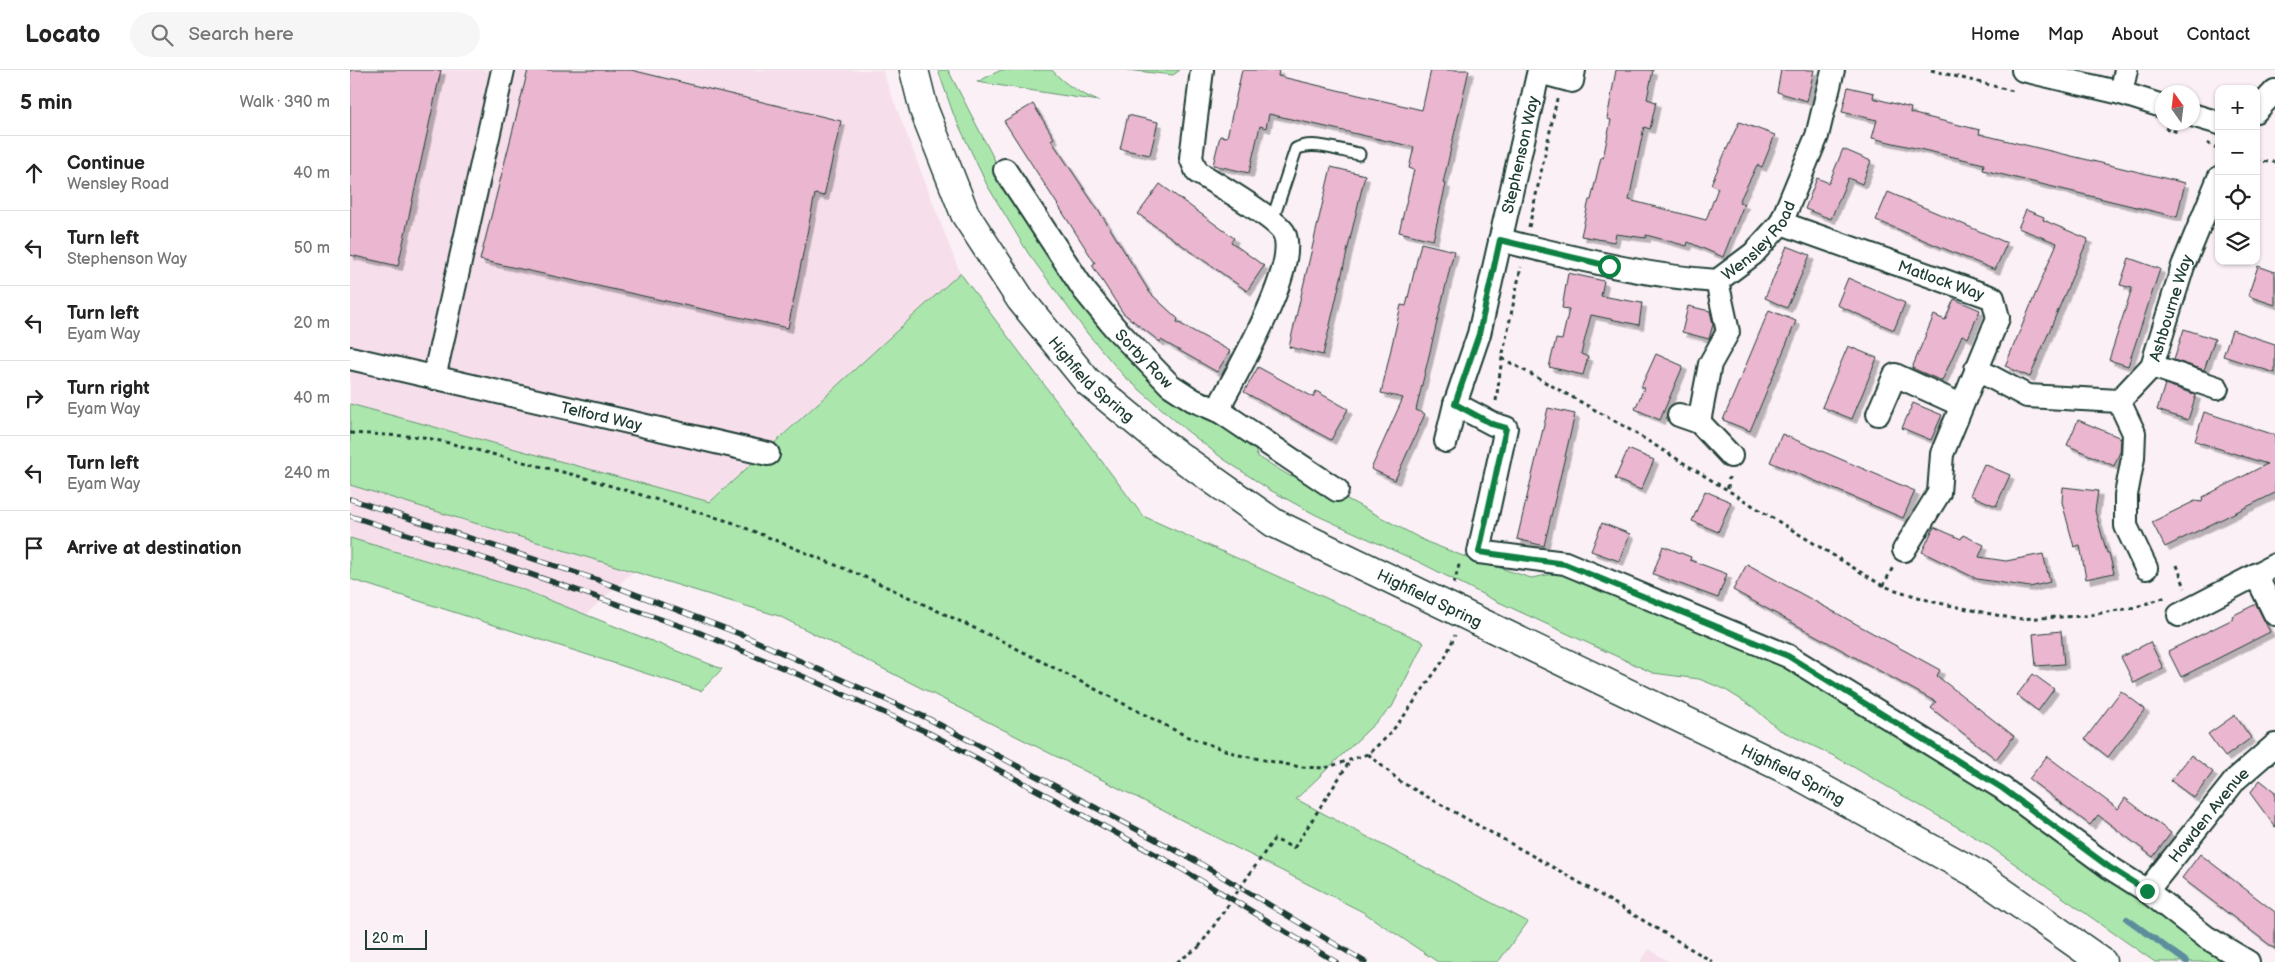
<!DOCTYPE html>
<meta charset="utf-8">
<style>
:root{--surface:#fff;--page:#f6f6f6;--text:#222;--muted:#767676;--line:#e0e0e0}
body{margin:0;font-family:"Balsamiq Sans",sans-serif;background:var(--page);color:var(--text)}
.controls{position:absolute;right:15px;top:15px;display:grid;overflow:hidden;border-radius:10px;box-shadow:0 1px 4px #0004}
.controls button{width:45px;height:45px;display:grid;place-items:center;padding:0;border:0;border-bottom:1px solid var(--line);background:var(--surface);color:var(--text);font:25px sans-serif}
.compass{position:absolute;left:1805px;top:15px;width:45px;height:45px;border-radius:50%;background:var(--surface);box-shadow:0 1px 4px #0004;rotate:346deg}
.scale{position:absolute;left:15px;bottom:12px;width:62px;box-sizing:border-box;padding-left:5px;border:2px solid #1f3d34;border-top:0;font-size:14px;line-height:18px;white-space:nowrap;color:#1f3d34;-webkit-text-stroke:4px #fff;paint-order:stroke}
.stop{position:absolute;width:15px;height:15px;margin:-11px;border:4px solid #0b8043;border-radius:50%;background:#fff}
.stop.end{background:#0b8043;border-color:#fff;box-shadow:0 1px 5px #0008}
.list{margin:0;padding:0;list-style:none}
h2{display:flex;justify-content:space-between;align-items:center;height:65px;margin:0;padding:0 20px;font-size:21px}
h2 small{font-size:16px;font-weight:400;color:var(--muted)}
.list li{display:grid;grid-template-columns:32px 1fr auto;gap:15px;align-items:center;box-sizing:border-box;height:75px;padding:0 20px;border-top:1px solid var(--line)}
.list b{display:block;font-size:19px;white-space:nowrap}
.list p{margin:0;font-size:16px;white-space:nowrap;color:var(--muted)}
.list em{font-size:16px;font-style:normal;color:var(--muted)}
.icon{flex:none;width:28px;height:28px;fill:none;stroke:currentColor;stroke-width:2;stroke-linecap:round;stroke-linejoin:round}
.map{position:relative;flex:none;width:1925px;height:892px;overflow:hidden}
header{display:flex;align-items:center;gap:30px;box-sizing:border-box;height:70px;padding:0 25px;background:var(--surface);border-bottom:1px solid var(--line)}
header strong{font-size:24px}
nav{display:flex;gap:28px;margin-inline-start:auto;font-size:18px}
.search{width:350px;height:45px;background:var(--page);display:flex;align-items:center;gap:12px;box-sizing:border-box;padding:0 18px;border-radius:28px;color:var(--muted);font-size:19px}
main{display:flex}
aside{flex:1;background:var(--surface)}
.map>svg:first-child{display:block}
</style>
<header>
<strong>Locato</strong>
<div class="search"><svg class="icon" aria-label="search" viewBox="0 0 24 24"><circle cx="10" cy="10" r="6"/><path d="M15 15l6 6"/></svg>Search here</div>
<nav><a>Home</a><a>Map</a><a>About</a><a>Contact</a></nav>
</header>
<main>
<aside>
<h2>5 min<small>Walk · 390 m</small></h2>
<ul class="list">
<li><svg class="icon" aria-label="ahead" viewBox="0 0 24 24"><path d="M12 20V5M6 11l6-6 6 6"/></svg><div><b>Continue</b><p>Wensley Road</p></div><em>40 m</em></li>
<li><svg class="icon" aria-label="left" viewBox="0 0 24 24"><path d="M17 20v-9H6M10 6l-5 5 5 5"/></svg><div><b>Turn left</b><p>Stephenson Way</p></div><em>50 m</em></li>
<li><svg class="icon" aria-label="left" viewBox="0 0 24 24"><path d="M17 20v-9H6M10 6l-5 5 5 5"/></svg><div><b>Turn left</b><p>Eyam Way</p></div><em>20 m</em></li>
<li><svg class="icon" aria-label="right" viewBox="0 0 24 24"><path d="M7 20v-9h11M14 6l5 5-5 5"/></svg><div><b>Turn right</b><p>Eyam Way</p></div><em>40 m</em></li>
<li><svg class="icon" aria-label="left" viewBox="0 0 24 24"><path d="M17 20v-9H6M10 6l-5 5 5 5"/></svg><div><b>Turn left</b><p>Eyam Way</p></div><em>240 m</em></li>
<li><svg class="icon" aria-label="arrive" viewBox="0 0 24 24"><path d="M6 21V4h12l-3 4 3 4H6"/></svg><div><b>Arrive at destination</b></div></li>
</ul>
</aside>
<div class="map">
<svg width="1925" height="892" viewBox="0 0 1925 892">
<defs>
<filter id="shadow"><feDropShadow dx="4.5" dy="4.5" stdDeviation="0" flood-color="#0004"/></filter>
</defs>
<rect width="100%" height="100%" fill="#fbf0f6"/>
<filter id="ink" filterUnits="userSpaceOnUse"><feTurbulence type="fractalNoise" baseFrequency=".02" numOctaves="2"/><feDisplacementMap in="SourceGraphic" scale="10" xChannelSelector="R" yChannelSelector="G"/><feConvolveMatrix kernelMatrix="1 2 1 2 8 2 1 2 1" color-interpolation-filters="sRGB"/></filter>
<g filter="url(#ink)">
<path fill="#f6dfeb" d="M 0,0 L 532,0 L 610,203 L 209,569 L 0,496 Z
M 1299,879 L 1319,892 L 1290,892 Z"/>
<path fill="#abe7ad" stroke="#659270" d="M 588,0 L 598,0 L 684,166 L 746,249 L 835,335 L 904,374 L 907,386 L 940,406 L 951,403 L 971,415 L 1077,472 L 1113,486 L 1181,508 L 1220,501 L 1365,559 L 1567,672 L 1882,892 L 1805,892 L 1635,773 L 1486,687 L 1428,659 L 1403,637 L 1374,619 L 1349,609 L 1303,603 L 1142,529 L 1069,492 L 966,445 L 920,420 L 872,388 L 836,360 L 774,306 L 737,263 L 678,183 L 637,115 L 603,43 Z
M 651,0 L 702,0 C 715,15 731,24 749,31 L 627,12 Z
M 777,0 L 830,0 L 823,5 Z
M 610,203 L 793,446 L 1074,572 L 1042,637 L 946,729 L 1178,852 L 1148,892 L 1088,892 L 1013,842 L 429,546 L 0,415 L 0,334 L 360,432 Z
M 0,468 L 169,518 L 372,599 L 351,621 L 0,509 Z"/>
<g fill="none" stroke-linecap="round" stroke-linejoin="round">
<path stroke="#5b8d9d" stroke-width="6" d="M 1777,849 L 1837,892"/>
</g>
<path fill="#eab6d0" stroke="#1f3d34" filter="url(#shadow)" d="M 0,0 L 91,0 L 48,196 L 0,185 Z
M 178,0 L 281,0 L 491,51 L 474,126 L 465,124 L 438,258 L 130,190 Z
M 892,0 L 929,0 L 928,6 L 1072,40 L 1081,0 L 1119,0 L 1093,113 L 1096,114 L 1083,170 L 1049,162 L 1064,100 L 1059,98 L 1064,77 L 919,44 L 916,58 L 910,56 L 899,103 L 863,95 L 870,66 L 877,67 Z
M 1266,0 L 1303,0 L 1297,29 L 1306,32 L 1300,59 L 1294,57 L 1279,130 L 1356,150 L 1368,118 L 1361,114 L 1389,52 L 1425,65 L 1412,97 L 1407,95 L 1389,132 L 1394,134 L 1373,187 L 1338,172 L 1337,176 L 1296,165 L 1296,168 L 1266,164 L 1264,172 L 1231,166 L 1239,130 L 1241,130 L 1251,87 L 1253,88 L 1261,50 L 1257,49 Z
M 1431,0 L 1464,0 L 1457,31 L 1427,22 Z
M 1498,17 L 1524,23 L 1523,28 L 1561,38 L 1560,43 L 1630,60 L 1629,64 L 1835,113 L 1827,147 L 1633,100 L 1634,94 L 1522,68 L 1527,50 L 1492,42 Z
M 683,34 L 704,68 L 701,70 L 705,76 L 756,152 L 800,223 L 828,249 L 827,252 L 880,281 L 867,302 L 811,270 L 810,272 L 773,243 L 742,195 L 745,193 L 654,51 Z
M 778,45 L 808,52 L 800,85 L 770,79 Z
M 1493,79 L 1521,91 L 1512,114 L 1498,108 L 1481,149 L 1455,139 L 1467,108 L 1479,113 Z
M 981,97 L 1015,105 L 973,285 L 939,277 Z
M 810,114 L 884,168 L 881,172 L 914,196 L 897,221 L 788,144 Z
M 1538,122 L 1657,173 L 1645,200 L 1526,150 Z
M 1676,140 L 1694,147 L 1693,150 L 1738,169 L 1680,307 L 1655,296 L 1707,173 L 1668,158 Z
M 1071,173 L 1104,181 L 1066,340 L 1075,344 L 1045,410 L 1021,399 L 1053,328 L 1031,323 L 1051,235 L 1056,236 Z
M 1437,176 L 1460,185 L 1437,238 L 1415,228 Z
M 1779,188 L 1810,199 L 1778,296 L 1759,290 L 1782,218 L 1770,215 Z
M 1908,196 L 1925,202 L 1925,235 L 1898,226 Z
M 1218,203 L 1254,211 L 1251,226 L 1292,233 L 1289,255 L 1241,245 L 1231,284 L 1238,287 L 1233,305 L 1199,297 L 1206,269 L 1212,270 L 1219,239 L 1212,238 Z
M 1498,208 L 1555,233 L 1544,260 L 1487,235 Z
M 1604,229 L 1630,240 L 1618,268 L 1612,265 L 1592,311 L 1562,298 L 1584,245 L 1595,250 Z
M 1338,236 L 1360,241 L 1363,254 L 1359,269 L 1332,262 Z
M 1419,240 L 1446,251 L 1400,361 L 1373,350 Z
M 1834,259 L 1865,269 L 1854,300 L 1824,290 Z
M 1882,260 L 1925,274 L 1925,303 L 1873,286 Z
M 1498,276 L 1527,288 L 1502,349 L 1472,337 Z
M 1306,284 L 1333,296 L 1310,350 L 1285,339 L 1294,318 L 1291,317 Z
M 908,297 L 963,327 L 966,321 L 998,339 L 981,370 L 894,322 Z
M 1815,314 L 1846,325 L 1838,350 L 1807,340 Z
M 1563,333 L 1592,345 L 1581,370 L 1552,358 Z
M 1198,338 L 1225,344 L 1194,476 L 1167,469 Z
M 1854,342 L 1925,365 L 1925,423 L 1815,477 L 1802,452 L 1845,431 L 1852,432 L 1853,427 L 1917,394 L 1845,371 Z
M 1728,350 L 1771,368 L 1770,382 L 1764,396 L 1717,375 Z
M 1432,364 L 1565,421 L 1553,448 L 1420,392 Z
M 1278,379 L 1304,390 L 1291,420 L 1265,409 Z
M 1634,394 L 1660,405 L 1646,436 L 1620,425 Z
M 1713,417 L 1748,421 L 1745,441 L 1757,483 L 1759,483 L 1764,503 L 1736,509 L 1730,475 L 1724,477 L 1712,432 Z
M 1355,421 L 1381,432 L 1368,462 L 1342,451 Z
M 1252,453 L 1280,464 L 1269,491 L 1241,481 Z
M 1584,457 L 1611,469 L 1613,465 L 1634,475 L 1629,487 L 1656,491 L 1693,484 L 1700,512 L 1680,517 L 1627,509 L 1572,482 Z
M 1313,476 L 1341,487 L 1340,490 L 1377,504 L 1368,528 L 1303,504 Z
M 1397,494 L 1590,600 L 1587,606 L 1664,666 L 1646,689 L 1581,638 L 1586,632 L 1383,520 Z
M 1906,534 L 1920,562 L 1831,607 L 1818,581 L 1883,549 L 1882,546 Z
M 1711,561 L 1714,594 L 1686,596 L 1683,564 Z
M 1800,572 L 1813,598 L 1784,613 L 1771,587 Z
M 1683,604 L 1704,619 L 1688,641 L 1667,625 Z
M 1771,621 L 1795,639 L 1758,687 L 1735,669 Z
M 1885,645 L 1901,668 L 1875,687 L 1858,664 Z
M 1841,685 L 1863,702 L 1844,728 L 1821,711 Z
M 1697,686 L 1768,739 L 1775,728 L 1821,763 L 1803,787 L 1748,745 L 1740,755 L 1679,709 Z
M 1910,710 L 1925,722 L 1925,757 L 1900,723 Z
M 1850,784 L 1925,842 L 1925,879 L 1832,808 Z"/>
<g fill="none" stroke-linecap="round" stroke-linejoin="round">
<g stroke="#1f3d34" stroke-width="15">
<path id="service" d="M 922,151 L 946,79 C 963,70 991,81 1009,84"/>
</g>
<g stroke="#1f3d34" stroke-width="26">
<g id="minor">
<path d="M 852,0 L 841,88 L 847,102 C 864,112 927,149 934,163 C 949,196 890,297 873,329 L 871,342"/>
<path d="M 1673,0 L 1771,23 L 1812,36"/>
<path d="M 1189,2 L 1222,11 L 1224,0"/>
<path d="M 1771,23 L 1776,0"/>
<path d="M 1906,41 L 1925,21"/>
<path d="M 1842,45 L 1869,53"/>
<path id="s1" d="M 655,100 L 734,220 L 765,258 L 820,315 L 843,330 L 871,342 L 987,420"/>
<path id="s2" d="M 1431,153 L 1643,228 L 1648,248 L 1592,384 L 1589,423 L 1554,480"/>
<path id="s3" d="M 1150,170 C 1222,187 1293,206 1367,211 L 1403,184 L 1431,153 L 1467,66 L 1483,0"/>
<path id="s4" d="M 0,288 L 418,384"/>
<path d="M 1802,296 L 1867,318"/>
<path id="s5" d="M 1626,299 L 1677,326 L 1769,331 L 1802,296 L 1833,196 L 1869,108"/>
<path d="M 84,308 L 153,0"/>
<path d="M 1769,331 L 1784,363 L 1783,388 L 1776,425 L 1776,456 L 1796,498"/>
<path d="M 1105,334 L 1143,354 L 1156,358 L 1129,482 L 1215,493 L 1438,586 L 1652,718 L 1759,797 L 1797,821 L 1856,867 L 1898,892"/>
<path d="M 1528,344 L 1545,305 L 1611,335"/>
<path d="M 1329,345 L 1349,352 L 1360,294 L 1378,262 L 1367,211"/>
<path d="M 1349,352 L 1381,386"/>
<path id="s6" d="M 1096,371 L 1105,334 L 1129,264 L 1189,0"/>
<path d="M 1906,505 L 1925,544"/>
<path d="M 1829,545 L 1925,495"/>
<path id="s7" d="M 1797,821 L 1886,709 L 1925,675"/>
</g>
</g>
<g stroke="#1f3d34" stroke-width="31">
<g id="secondary">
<path id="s8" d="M 564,0 L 574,40 L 615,144 L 671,230 L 737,311 L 818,378 L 924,453 L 1446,704 L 1627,804 L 1752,892"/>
</g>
</g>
<path stroke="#1f3d34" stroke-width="3" stroke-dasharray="4 4" stroke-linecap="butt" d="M 1581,0 L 1663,21
M 1815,58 L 1828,62
M 1857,73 L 1869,79
M 1906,91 L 1925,92
M 1179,157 L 1207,29
M 1152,288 L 1272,355 L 1533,516 L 1584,532 L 1665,549 L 1734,546 L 1786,537 L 1816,527
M 1146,331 L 1152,288 L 1171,197
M 0,363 L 73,367 L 99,373 L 228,406 L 381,452 L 522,510 L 652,571 L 838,667 L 889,685 L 950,697 L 975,698 L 1018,684 L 1038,666 L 1054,646 L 1095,588 L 1105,565
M 1378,418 L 1379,407
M 1827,495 L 1835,518
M 1104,514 L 1110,491
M 1533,516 L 1543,497
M 1018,684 L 1051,712 L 1215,804 L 1363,892
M 944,778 L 1000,691
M 827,892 L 849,877"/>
<use href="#service" stroke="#fff" stroke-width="11"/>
<use href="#minor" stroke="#fff" stroke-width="22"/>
<use href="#secondary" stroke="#fff" stroke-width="28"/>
<g stroke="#1f3d34" stroke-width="5.5">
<path id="rail" d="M 0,429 L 248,510 L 390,564 L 577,648 L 846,791 L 1015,892
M 0,446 L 136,489 L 348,562 L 466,612 L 579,663 L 698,726 L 825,795 L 986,892"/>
</g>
<use href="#rail" stroke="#fff" stroke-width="4" stroke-dasharray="11" stroke-linecap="butt"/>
<path stroke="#1f3d34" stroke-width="3" stroke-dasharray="4 4" stroke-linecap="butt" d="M 849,877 L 924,769 L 944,778"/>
</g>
</g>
<g fill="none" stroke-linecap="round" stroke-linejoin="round" filter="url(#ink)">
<path stroke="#0b8043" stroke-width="6" d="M 1259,196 L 1150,170 L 1129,264 L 1105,334 L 1142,354 L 1156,358 L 1129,482 L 1215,494 L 1438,586 L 1652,718 L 1759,797 L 1797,821"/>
</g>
<g text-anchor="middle" stroke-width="4" stroke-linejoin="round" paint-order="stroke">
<g font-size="16" fill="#1f3d34" stroke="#fff">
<text dy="6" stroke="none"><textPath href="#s6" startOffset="296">Stephenson Way</textPath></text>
<text dy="6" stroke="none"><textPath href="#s3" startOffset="280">Wensley Road</textPath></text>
<text dy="6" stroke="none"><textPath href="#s2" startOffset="170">Matlock Way</textPath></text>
<text dy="6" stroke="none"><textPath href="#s5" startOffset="259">Ashbourne Way</textPath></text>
<text dy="6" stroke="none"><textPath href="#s1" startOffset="235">Sorby Row</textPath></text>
<text dy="6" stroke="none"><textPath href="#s8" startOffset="362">Highfield Spring</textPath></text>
<text dy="6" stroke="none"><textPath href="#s4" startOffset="258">Telford Way</textPath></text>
<text dy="6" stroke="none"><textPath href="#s8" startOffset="768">Highfield Spring</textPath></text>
<text dy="6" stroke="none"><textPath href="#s8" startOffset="1172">Highfield Spring</textPath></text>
<text dy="6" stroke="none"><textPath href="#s7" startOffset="98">Howden Avenue</textPath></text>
</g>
</g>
</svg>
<div class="controls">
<button>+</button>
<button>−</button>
<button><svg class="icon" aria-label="locate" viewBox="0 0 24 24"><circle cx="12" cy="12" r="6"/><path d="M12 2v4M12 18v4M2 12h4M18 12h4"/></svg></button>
<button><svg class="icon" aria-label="layers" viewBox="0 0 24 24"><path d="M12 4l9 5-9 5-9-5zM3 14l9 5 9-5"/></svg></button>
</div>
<svg class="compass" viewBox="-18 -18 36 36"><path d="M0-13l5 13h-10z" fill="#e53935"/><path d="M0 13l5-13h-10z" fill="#767676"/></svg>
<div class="scale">20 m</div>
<div class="stop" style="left:1259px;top:196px"></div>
<div class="stop end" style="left:1797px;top:821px"></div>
</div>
</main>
